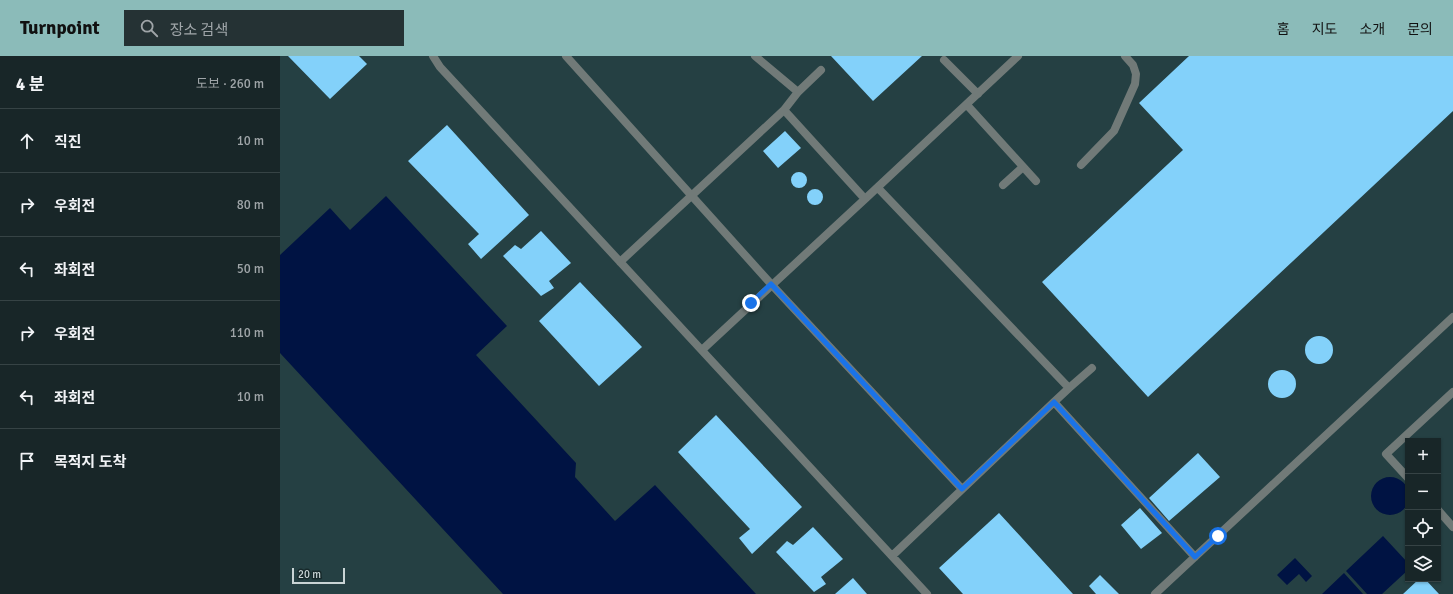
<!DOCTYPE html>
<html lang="ko">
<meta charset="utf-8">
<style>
:root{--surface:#182628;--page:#253234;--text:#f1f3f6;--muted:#9fa5a8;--line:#364345;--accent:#8bbbb9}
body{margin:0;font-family:Signika,"Noto Sans KR",sans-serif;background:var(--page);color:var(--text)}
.controls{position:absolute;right:12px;bottom:12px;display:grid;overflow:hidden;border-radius:0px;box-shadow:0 1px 3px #0004}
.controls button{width:36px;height:36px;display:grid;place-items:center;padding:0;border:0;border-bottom:1px solid var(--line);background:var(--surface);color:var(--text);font:20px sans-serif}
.scale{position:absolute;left:12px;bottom:10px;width:53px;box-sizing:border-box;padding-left:4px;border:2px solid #c9d4d5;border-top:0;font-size:11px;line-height:14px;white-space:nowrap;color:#c9d4d5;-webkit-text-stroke:3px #17292b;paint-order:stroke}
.stop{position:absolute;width:12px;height:12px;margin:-9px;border:3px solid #1a73e8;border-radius:50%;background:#fff}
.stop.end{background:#1a73e8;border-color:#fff;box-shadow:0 1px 4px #0008}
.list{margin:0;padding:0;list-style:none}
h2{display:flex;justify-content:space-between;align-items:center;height:52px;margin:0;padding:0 16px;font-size:17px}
h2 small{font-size:13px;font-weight:400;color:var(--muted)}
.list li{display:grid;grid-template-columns:26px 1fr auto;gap:12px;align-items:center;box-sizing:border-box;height:64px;padding:0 16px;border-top:1px solid var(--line)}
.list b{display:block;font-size:15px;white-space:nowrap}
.list em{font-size:13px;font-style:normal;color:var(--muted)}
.icon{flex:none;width:22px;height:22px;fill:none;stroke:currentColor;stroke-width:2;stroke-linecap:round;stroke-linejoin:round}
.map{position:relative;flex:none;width:1173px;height:538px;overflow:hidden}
header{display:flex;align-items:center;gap:24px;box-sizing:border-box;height:56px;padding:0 20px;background:var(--accent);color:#111}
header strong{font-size:19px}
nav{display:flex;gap:22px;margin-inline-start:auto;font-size:14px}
.search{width:280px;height:36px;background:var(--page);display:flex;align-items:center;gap:10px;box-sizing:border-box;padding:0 14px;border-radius:0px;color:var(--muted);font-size:15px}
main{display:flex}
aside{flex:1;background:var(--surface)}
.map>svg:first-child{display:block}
</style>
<header>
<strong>Turnpoint</strong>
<div class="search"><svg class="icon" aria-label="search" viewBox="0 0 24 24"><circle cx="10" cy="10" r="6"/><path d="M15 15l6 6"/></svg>장소 검색</div>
<nav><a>홈</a><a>지도</a><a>소개</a><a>문의</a></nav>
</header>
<main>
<aside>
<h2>4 분<small>도보 · 260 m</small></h2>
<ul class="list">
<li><svg class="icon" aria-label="ahead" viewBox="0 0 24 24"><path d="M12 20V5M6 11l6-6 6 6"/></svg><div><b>직진</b></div><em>10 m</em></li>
<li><svg class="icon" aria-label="right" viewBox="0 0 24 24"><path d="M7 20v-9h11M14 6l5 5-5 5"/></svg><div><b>우회전</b></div><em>80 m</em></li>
<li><svg class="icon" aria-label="left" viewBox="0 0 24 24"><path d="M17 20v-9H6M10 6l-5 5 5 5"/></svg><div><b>좌회전</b></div><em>50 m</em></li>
<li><svg class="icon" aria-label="right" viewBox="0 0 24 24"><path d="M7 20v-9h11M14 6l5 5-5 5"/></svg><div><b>우회전</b></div><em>110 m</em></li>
<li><svg class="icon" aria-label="left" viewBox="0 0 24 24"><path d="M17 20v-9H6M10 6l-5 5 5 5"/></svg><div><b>좌회전</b></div><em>10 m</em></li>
<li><svg class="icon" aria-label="arrive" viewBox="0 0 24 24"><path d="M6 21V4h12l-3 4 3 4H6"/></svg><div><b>목적지 도착</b></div></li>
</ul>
</aside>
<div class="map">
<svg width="1173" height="538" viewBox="0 0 1173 538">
<rect width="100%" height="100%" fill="#203335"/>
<path fill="#254043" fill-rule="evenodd" d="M 0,0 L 1173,0 L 1173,538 L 0,538 ZM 1128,385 L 1158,385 L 1158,523 L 1128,523 Z"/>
<path fill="#001343" d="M 106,140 L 227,270 L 196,299 L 296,407 L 295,421 L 335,465 L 375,429 L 476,538 L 223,538 L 0,297 L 0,199 L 50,152 L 70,174 Z
M1091 440a19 19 0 1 1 38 0a19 19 0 1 1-38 0Z
M 1103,480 L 1128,507 L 1128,514 L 1102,538 L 1087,538 L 1066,515 Z
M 1015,502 L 1032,520 L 1026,526 L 1019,518 L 1007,529 L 997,519 Z
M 1064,517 L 1083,538 L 1042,538 Z"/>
<path fill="#83d1fa" d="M 8,0 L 79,0 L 87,8 L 50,43 Z
M 551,0 L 642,0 L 593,45 Z
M 909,0 L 1173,0 L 1173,55 L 868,341 L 762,226 L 903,94 L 859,47 Z
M 167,69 L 249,159 L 201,203 L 188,188 L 199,178 L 128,105 Z
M 505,75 L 521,92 L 498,112 L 483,95 Z
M511 124a8 8 0 1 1 16 0a8 8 0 1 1-16 0Z
M527 141a8 8 0 1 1 16 0a8 8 0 1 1-16 0Z
M 261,175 L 291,207 L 269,225 L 274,232 L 261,240 L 223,200 L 235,189 L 241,193 Z
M 300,226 L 362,291 L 319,330 L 259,265 Z
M1025 294a14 14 0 1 1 28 0a14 14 0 1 1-28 0Z
M988 328a14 14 0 1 1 28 0a14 14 0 1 1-28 0Z
M 436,359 L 522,451 L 472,498 L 459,482 L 470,473 L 398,396 Z
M 918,397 L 940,421 L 889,465 L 869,442 Z
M 860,452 L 882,477 L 861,493 L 841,469 Z
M 719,457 L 793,538 L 683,538 L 659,512 Z
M 533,471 L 563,503 L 541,521 L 546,528 L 534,536 L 496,496 L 507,485 L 513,489 Z
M 820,519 L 839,538 L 816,538 L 809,530 Z
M 573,522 L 587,538 L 555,538 Z
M 1139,523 L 1145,523 L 1159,538 L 1123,538 Z"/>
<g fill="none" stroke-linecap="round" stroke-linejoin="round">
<path stroke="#717a78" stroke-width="8" d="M 153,0 L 160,11 L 647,538
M 286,0 L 491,228 L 682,433
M 475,0 L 518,36
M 664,4 L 698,38
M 687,49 L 756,125
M 801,109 L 834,75 L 855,28 L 856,18 L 853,9 L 845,0
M 723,129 L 743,111
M 598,132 L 789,332 L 774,346
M 585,143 L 738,0
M 340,206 L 504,54 L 518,36 L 541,14
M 422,294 L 585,143 L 504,54
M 789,332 L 812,312
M 1128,422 L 1106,398 L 1173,336
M 1158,454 L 1173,471
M 612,500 L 774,346 L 915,501
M 875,538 L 1173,261"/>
</g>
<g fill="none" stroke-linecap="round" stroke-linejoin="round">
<path stroke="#1a73e8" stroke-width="5" d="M 471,247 L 491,228 L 682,433 L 774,346 L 915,501 L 938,480"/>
</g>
</svg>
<div class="controls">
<button>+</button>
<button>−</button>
<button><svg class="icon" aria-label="locate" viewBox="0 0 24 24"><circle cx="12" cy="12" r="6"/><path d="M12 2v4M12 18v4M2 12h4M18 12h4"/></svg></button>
<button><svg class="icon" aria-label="layers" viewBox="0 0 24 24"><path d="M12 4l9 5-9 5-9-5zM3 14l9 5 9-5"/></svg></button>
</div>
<div class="scale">20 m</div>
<div class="stop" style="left:938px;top:480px"></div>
<div class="stop end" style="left:471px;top:247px"></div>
</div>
</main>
